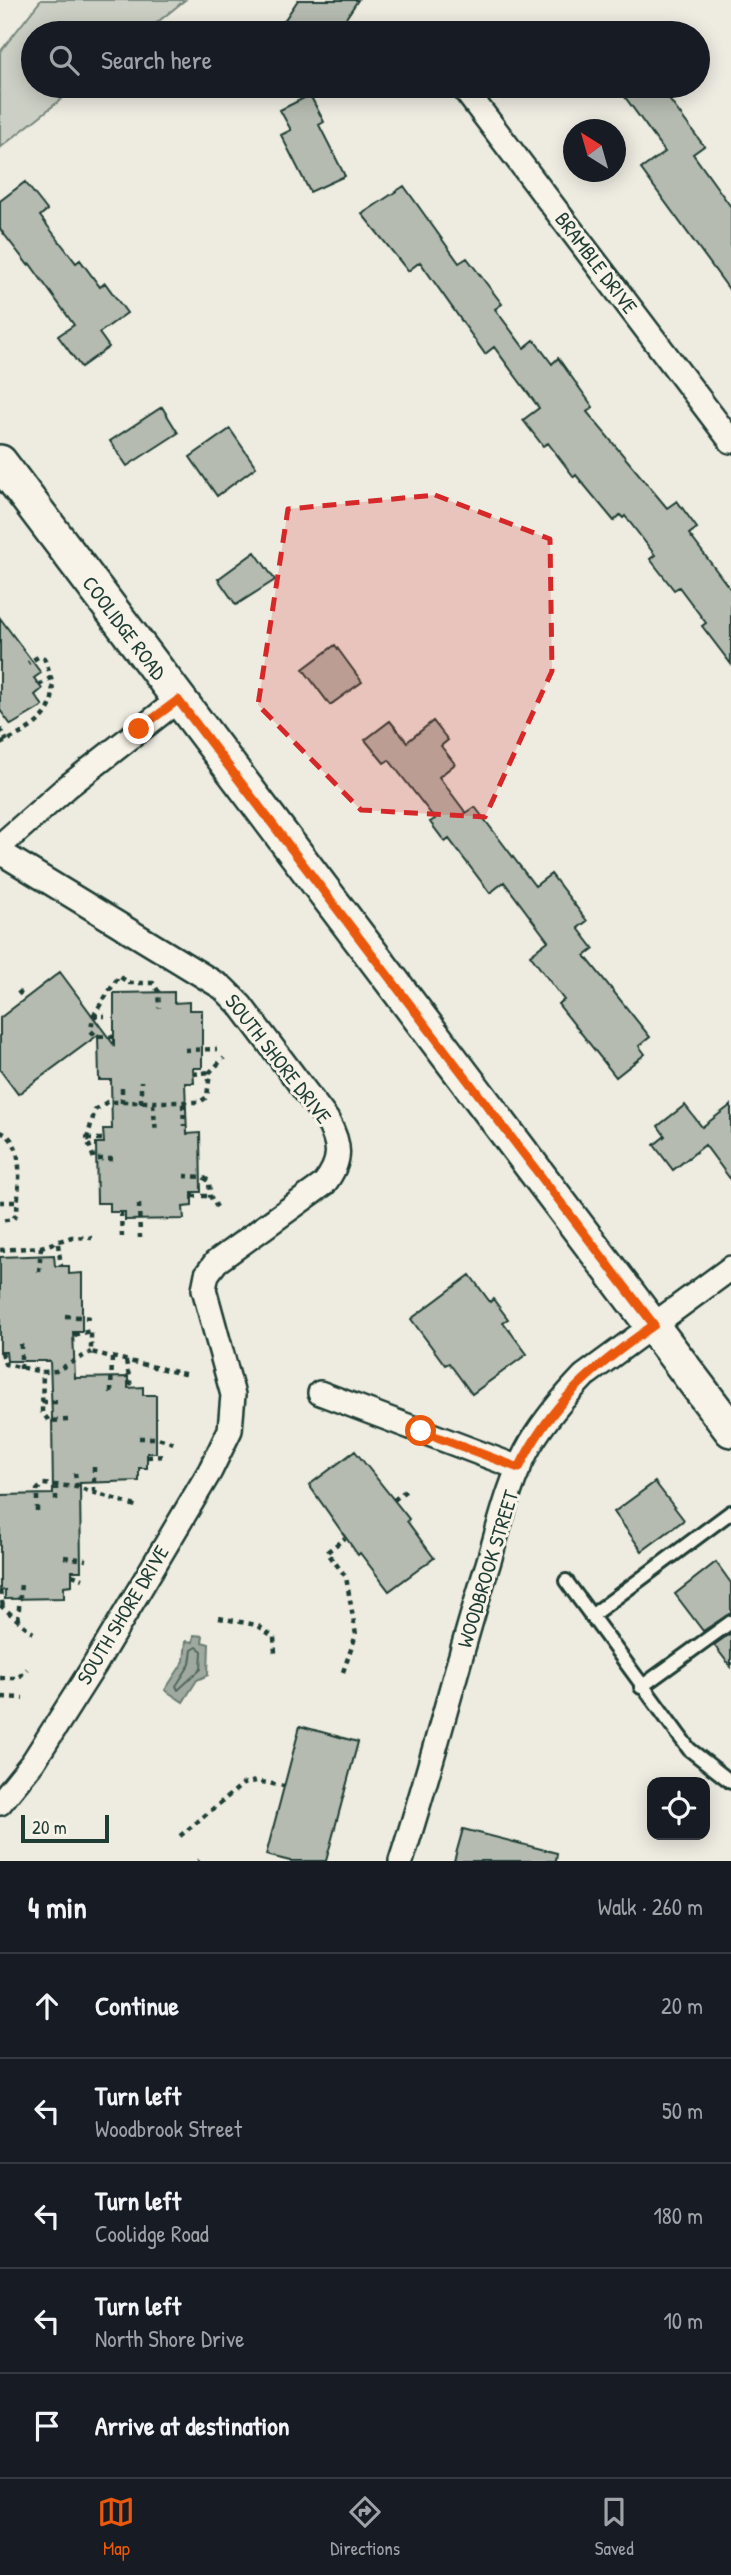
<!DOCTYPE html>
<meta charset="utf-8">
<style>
:root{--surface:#171b24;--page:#242831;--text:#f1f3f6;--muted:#9ea1a6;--line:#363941;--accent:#ea580c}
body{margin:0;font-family:"Patrick Hand",sans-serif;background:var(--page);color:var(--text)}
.controls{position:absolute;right:21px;bottom:21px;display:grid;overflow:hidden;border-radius:14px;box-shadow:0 4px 18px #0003}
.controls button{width:63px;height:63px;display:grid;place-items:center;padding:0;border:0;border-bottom:2px solid var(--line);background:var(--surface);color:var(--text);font:35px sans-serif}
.compass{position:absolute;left:563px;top:119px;width:63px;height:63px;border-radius:50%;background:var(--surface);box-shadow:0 4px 18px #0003;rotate:323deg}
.scale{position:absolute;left:21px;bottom:18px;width:88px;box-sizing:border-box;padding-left:7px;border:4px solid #1f3d34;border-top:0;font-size:19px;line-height:24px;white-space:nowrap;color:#1f3d34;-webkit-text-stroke:5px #f7f3e8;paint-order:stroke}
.stop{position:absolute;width:21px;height:21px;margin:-16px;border:5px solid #ea580c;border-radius:50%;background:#fff}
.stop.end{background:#ea580c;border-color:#fff;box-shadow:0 2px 7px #0008}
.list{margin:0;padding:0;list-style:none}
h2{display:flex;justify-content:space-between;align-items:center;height:91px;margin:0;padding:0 28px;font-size:30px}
h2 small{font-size:23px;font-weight:400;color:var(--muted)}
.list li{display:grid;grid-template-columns:46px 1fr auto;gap:21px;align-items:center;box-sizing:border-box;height:105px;padding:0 28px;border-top:2px solid var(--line)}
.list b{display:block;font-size:26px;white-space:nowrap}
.list p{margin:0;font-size:23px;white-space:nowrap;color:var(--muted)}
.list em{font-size:23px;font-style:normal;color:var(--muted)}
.icon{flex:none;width:38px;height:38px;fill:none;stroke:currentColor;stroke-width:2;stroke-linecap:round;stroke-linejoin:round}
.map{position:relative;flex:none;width:731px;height:1861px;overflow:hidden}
.search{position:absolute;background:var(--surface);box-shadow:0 4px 18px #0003;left:21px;right:21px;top:21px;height:77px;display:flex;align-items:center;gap:18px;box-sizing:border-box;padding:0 24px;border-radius:38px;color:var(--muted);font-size:26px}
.sheet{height:616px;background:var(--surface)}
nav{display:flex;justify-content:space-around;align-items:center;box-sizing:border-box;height:98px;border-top:2px solid var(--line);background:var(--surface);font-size:19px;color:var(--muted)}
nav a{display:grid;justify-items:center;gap:4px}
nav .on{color:var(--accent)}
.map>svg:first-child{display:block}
</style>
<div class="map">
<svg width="731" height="1861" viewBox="0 0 731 1861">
<rect width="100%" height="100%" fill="#eeece1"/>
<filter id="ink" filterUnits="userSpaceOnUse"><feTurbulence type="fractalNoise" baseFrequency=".0143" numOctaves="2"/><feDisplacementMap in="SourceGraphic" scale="14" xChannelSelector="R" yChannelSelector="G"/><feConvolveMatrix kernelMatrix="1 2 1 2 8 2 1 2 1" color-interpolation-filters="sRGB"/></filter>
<g filter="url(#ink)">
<path fill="#cccfc4" stroke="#76867c" stroke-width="2" d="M 41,0 L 185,0 L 144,33 L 33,33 L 33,86 L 78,86 L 0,148 L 0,52 Z"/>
<path fill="#9fa99f" stroke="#6c7e74" stroke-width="2" d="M 194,1635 L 203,1636 L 202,1642 L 209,1644 L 208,1675 L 197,1680 L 183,1702 L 165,1690 L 184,1661 L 186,1641 L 193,1642 Z"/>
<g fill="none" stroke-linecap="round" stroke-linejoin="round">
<path stroke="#52685f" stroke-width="2" d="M 197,1647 L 202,1651 L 201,1669 L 178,1690 L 176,1686 L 190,1664 L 192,1650 Z"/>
</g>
<path fill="#b5bbb0" stroke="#1f3d34" stroke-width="2" d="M 298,0 L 358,0 L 336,33 L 276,33 Z
M 617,86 L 659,86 L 704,146 L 693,154 L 731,207 L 731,292 L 641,169 L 665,152 Z
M 310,95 L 324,122 L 319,125 L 345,176 L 310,192 L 281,135 L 291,130 L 280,110 Z
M 25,182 L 47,210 L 40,216 L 76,263 L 80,260 L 100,287 L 105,283 L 127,313 L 99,333 L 109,347 L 81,367 L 58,336 L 74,325 L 30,264 L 28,265 L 0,229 L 0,201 Z
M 404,186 L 459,263 L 467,258 L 502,304 L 495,309 L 524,348 L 534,340 L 552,364 L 558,358 L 593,407 L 587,412 L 667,508 L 677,501 L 697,528 L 689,534 L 731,590 L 731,664 L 702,626 L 706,623 L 679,587 L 674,590 L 650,559 L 655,555 L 625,516 L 623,518 L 620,515 L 614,521 L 576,475 L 574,477 L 548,443 L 543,446 L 523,420 L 539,408 L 494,347 L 485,354 L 420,262 L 408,271 L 362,214 Z
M 162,407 L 178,433 L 127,466 L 110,441 Z
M 230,429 L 256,467 L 217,496 L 190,457 Z
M 255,552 L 275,580 L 236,605 L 218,579 Z
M 0,618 L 41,673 L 34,678 L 42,689 L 35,695 L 43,706 L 11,725 L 0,710 Z
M 335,645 L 362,682 L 330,705 L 303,669 Z
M 390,721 L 407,742 L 433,721 L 448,740 L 441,746 L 455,764 L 439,777 L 466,813 L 475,807 L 535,886 L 551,874 L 587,921 L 578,928 L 594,949 L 585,956 L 650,1037 L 639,1046 L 645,1054 L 616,1077 L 558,1004 L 564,1000 L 530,955 L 548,941 L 504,882 L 490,893 L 449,839 L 445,842 L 430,822 L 435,819 L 389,760 L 384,763 L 365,740 Z
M 60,972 L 114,1045 L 114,993 L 174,992 L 174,1003 L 189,1002 L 189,1010 L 202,1010 L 202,1068 L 193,1068 L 194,1083 L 185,1083 L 187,1134 L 200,1133 L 201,1192 L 192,1192 L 192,1206 L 183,1207 L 184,1219 L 125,1220 L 125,1212 L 110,1212 L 110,1203 L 97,1203 L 96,1143 L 104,1143 L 103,1129 L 112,1129 L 111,1080 L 99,1080 L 98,1035 L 18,1094 L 0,1070 L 0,1018 Z
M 685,1105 L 702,1127 L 731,1105 L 731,1180 L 705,1145 L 673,1170 L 654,1145 L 665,1136 L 658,1126 Z
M 54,1255 L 55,1266 L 69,1266 L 69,1274 L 82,1273 L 82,1332 L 73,1332 L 75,1378 L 128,1377 L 128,1388 L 143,1387 L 143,1395 L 156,1395 L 156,1453 L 147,1453 L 147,1468 L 139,1468 L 139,1481 L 80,1483 L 81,1571 L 72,1571 L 72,1585 L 64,1586 L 64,1598 L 5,1599 L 5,1590 L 0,1591 L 0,1495 L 53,1494 L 52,1417 L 50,1361 L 7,1361 L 6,1352 L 0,1352 L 0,1257 Z
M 470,1275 L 490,1302 L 493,1299 L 508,1319 L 503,1322 L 527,1354 L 472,1394 L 449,1363 L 445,1365 L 411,1319 Z
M 355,1451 L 409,1519 L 407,1521 L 434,1558 L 389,1591 L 360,1553 L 358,1555 L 309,1485 Z
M 655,1482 L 684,1520 L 642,1551 L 614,1512 Z
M 716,1562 L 731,1583 L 731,1613 L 703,1631 L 675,1594 Z
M 731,1633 L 731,1667 L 714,1645 Z
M 300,1726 L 358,1742 L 326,1861 L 290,1861 L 266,1855 Z
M 463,1829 L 557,1853 L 556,1861 L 454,1861 Z"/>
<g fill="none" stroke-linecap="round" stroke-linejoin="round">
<g stroke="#1f3d34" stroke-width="18">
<path id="lane" d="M 566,1581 L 689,1749 L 731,1782
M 591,1616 L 731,1512
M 641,1687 L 731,1622"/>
</g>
<g stroke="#1f3d34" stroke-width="28">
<path id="street" d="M 462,86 L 731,441
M 0,846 L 67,787 L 178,700
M 0,852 L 223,988 L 241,1006 L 327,1120 C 341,1145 342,1161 324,1184 L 216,1262 L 207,1274 L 204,1289 L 233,1395 L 230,1430 L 210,1471 L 94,1666 L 33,1762 L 0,1803
M 320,1393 L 519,1468
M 401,1861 C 433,1763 457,1662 488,1564 C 500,1524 510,1479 531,1443 C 546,1418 564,1397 584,1376 L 731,1268"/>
</g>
<g stroke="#1f3d34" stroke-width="38">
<path id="secondary" d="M 0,462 L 731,1430"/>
</g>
<path stroke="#1f3d34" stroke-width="4.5" stroke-dasharray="5 5" stroke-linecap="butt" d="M 39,685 L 52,677
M 0,729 L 7,741
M 0,744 C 44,723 66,708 44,658 L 38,657 L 28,663
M 18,991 L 25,999
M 93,1016 L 105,1016
M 114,1037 L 96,1036 L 91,1031 L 93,1016 L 119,976 L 129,983 L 153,983 L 158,991 L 159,1008
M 185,1050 L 217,1049
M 193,1074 L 210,1072
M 122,1088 L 122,1103
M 141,1103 L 141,1081
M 153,1104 L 156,1132
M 183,1104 L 184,1126
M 0,1132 C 28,1141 17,1190 17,1214 L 13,1219 L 0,1221
M 87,1139 L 104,1139
M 113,1159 L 94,1159 L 87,1139 L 95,1110 L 107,1102 L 200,1102 L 207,1097 L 210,1072 L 224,1058
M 184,1176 L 203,1177 L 209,1181 L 210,1196 L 217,1207
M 192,1196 L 210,1196
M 0,1202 L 17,1202
M 139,1204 L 140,1238
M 121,1212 L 122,1238
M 58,1244 L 61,1266
M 0,1250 L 41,1247 L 72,1237 L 92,1238
M 39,1272 L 41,1247
M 65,1316 L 92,1318
M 74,1335 L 91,1331 L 91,1352 L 188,1375
M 21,1344 L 21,1370
M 2,1352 L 5,1364 L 43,1372
M 126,1361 L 131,1387
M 111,1393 L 112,1357
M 42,1402 L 59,1402
M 68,1420 L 49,1421 L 42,1412 L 43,1372 L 56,1371 L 91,1352
M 139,1438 L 158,1438 L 174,1443
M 147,1457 L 166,1456
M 75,1473 L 77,1487
M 56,1485 L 56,1505
M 94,1492 L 94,1466
M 394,1500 L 408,1489
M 37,1511 L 37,1490 L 43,1484 L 77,1487 L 136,1506
M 64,1557 L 86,1560
M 72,1575 L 83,1579
M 0,1591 L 3,1607
M 0,1605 L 33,1633
M 219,1618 L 257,1625 L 274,1637 L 275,1653
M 18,1620 L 21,1583
M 343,1672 L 356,1635 L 346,1577 L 327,1552 L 345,1538
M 0,1678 L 18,1678 L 27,1669
M 2,1697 L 23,1698
M 180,1836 L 243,1784 L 256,1781 L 284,1786
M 198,1861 L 199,1860"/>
<use href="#lane" stroke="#f7f3e8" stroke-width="12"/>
<use href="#street" stroke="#f7f3e8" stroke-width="23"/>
<use href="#secondary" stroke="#f7f3e8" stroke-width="33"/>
</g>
</g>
<g fill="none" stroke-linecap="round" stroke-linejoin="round" filter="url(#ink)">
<path stroke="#ea580c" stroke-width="9" d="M 139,729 L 178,700 L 654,1325 C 594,1367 552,1401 519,1468 L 421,1431"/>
</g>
<path fill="#d62828" fill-opacity="0.2" stroke="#d62828" stroke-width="5" stroke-dasharray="14 9" stroke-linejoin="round" d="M 435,495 L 550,539 L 552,671 L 485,817 L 361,810 L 258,705 L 288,509 Z"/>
<g text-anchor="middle" stroke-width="6" stroke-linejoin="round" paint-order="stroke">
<g font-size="21" fill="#1f3d34" stroke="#f7f3e8">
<text transform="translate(596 263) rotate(53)" y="7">BRAMBLE DRIVE</text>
<text transform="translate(124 628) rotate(53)" y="7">COOLIDGE ROAD</text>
<text transform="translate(278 1059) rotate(52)" y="7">SOUTH SHORE DRIVE</text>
<text transform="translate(488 1569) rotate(-73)" y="7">WOODBROOK STREET</text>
<text transform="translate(123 1615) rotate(-59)" y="7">SOUTH SHORE DRIVE</text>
</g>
</g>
</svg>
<div class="controls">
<button><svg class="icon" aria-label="locate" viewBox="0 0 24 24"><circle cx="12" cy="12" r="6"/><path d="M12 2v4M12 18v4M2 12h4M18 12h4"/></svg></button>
</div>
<svg class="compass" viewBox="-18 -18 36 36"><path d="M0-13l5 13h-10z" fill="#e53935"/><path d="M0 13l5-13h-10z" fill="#9ea1a6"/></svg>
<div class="scale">20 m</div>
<div class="stop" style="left:421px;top:1431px"></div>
<div class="stop end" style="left:139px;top:729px"></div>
<div class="search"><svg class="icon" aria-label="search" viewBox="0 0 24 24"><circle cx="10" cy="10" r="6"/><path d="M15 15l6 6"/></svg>Search here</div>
</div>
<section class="sheet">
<h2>4 min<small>Walk · 260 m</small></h2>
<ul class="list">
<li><svg class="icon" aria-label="ahead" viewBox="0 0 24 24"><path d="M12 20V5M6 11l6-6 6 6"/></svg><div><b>Continue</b></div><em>20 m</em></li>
<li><svg class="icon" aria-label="left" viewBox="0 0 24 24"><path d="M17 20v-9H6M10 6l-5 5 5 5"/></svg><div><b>Turn left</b><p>Woodbrook Street</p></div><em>50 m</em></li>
<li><svg class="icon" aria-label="left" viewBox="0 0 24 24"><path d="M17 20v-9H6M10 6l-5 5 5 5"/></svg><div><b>Turn left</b><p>Coolidge Road</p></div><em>180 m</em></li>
<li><svg class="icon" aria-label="left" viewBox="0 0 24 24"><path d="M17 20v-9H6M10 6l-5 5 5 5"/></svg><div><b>Turn left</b><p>North Shore Drive</p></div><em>10 m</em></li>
<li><svg class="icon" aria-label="arrive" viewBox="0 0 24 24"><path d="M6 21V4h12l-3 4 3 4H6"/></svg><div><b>Arrive at destination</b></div></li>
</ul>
</section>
<nav>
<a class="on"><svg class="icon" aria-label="map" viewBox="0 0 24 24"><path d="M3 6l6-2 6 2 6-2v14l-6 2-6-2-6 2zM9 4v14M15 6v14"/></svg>Map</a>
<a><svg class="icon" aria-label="directions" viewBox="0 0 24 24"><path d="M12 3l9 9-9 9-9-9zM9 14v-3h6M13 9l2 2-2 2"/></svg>Directions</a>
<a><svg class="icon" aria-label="saved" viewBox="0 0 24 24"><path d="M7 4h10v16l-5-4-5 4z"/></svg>Saved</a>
</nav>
